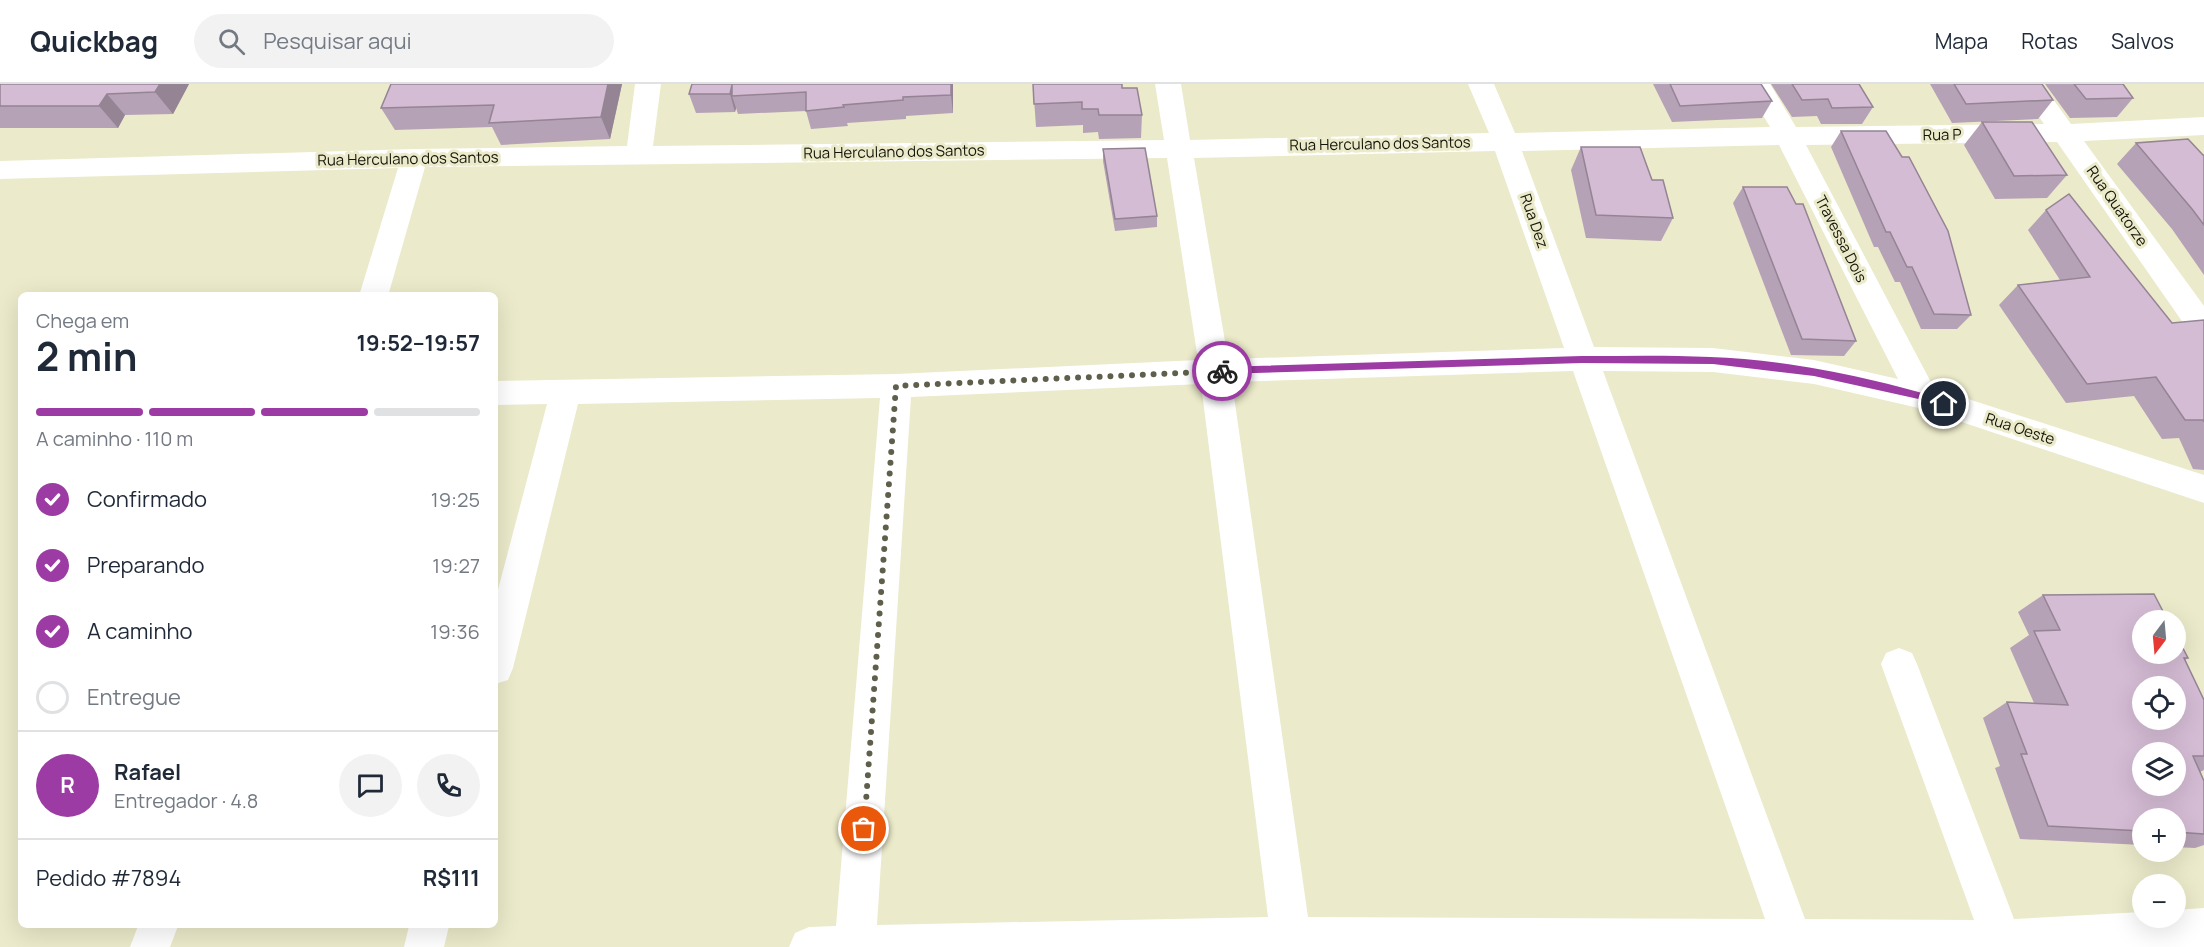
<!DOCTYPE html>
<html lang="pt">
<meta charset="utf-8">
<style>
body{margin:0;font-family:Manrope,sans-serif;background:#f2f2f3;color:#1f2937;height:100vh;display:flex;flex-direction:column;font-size:22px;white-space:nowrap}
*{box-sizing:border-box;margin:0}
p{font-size:20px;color:#747a83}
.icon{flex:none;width:33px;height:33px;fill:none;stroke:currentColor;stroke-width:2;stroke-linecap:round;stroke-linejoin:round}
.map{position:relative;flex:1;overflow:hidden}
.drawer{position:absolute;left:18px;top:208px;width:480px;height:636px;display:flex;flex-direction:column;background:#fff;border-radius:9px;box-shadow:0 6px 24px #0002}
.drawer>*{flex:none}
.needle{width:39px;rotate:196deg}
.fabs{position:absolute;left:2132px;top:526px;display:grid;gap:12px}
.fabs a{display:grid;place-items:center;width:54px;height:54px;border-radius:50%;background:#fff;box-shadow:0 6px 24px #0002;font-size:30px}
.pin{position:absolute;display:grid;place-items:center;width:51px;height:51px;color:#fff;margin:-26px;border:3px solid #fff;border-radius:50%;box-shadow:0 2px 6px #0007}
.courier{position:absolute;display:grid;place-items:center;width:60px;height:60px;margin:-30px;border:4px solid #9c3ba3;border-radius:50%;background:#fff;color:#222;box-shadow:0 2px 8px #0007}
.head em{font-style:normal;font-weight:700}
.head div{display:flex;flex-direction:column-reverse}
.head{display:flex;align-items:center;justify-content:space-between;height:102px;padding:0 18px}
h1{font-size:39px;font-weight:700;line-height:45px}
.bar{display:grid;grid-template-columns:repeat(4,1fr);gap:9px 6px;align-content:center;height:72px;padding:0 18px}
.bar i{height:8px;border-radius:4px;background:#e0e1e3}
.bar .current{background:#9c3ba3}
.bar p{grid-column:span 4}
.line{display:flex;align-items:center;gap:15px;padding:0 18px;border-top:2px solid #e0e1e3}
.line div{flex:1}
.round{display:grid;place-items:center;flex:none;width:63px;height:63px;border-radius:32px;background:#f2f2f3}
ol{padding:0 18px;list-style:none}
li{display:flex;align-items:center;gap:18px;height:66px}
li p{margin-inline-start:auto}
li .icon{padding:6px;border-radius:50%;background:#9c3ba3;color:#fff;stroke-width:4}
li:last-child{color:#747a83}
li i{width:33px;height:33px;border:3px solid #e0e1e3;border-radius:50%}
header{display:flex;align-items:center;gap:36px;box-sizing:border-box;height:84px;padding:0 30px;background:#fff;border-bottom:2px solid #e0e1e3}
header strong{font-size:28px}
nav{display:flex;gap:33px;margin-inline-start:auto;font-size:21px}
.search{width:420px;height:54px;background:#f2f2f3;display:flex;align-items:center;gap:15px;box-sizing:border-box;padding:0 21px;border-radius:33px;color:#747a83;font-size:22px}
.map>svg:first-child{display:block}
</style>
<header>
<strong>Quickbag</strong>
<div class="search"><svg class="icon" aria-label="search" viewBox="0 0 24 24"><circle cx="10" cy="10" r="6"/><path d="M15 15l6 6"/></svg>Pesquisar aqui</div>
<nav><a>Mapa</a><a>Rotas</a><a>Salvos</a></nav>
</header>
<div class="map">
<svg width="2204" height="863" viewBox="0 0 2204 863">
<rect width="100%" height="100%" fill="#ebeaca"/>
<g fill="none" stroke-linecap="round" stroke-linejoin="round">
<g fill="#fff" fill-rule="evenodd">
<path d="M 635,0 L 661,0 L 653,62 L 1164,56 L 1155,0 L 1181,0 L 1190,56 L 1489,49 L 1468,0 L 1494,0 L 1515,49 L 1770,43 L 1744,0 L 1770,0 L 1796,43 L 2044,40 L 2016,0 L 2042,0 L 2071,40 L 2204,33 L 2204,51 L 2084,57 L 2204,222 L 2204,256 L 2193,253 L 2057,58 L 1806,61 L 1934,304 L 2204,391 L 2204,419 L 1923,325 L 1814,300 L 1713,288 L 1603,287 L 1805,835 L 1974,836 L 1881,580 L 1886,569 L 1899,564 L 1912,569 L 1917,580 L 2014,835 L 2142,828 L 2142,834 L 2175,834 L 2175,826 L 2204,824 L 2204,863 L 789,863 L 795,849 L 809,843 L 836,842 L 880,314 L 578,320 L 513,584 L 508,596 L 495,600 L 495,517 L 547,320 L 495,321 L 495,297 L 896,290 L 1198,276 L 1167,74 L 425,83 L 388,212 L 359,212 L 398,84 L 0,95 L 0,77 L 414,65 L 627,62 ZM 1779,61 L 1898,295 L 1814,276 L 1713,264 L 1594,263 L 1522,67 ZM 1495,67 L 1564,264 L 1228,275 L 1194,74 ZM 1573,287 L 1765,835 L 1308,833 L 1232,298 ZM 1201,300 L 1268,833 L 877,841 L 911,313 Z"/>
<path d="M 138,842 L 178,842 L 170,863 L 130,863 Z"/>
<path d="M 409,842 L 449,842 L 444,863 L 404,863 Z"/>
</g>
</g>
<g fill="#b6a2b6">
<path d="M 0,0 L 189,0 L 173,30 L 125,31 L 118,44 L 0,44 Z"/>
<path d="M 622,0 L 610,55 L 501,61 L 492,43 L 395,46 L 381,24 Z"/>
<path d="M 953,0 L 953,29 L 906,32 L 906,35 L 847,39 L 848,42 L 811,45 L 806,27 L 738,30 L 736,24 L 735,28 L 696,29 L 689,10 Z"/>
<path d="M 1033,0 L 1122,4 L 1142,31 L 1141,54 L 1099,55 L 1098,48 L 1083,49 L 1083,41 L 1036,43 Z"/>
<path d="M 1653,0 L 1761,0 L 1772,17 L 1762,34 L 1672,38 Z"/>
<path d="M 1771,0 L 1859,0 L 1873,23 L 1862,40 L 1821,40 L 1817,32 L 1792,33 Z"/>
<path d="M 1930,0 L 2042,0 L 2053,16 L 2038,35 L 1952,39 Z"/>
<path d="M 2045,0 L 2123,0 L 2133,14 L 2117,33 L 2070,34 Z"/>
<path d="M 1982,38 L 2067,91 L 2047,114 L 1995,115 L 1964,61 Z"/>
<path d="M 1841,47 L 1971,231 L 1957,245 L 1921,245 L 1900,198 L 1895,198 L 1878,163 L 1874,163 L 1831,63 Z"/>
<path d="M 2136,59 L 2204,71 L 2204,191 L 2172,145 L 2117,80 Z"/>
<path d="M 1581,63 L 1652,96 L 1673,134 L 1661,157 L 1586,154 L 1571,86 Z"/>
<path d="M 1103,65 L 1157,132 L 1157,143 L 1115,147 L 1103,77 Z"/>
<path d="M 1743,103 L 1856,257 L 1844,272 L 1791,271 L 1733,119 Z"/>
<path d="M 2046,126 L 2172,239 L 2204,236 L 2204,386 L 2193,385 L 2179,354 L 2162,355 L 2134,312 L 2066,319 L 1999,221 L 2018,201 L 2060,196 L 2028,146 Z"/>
<path d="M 2043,511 L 2188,574 L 2185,576 L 2204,616 L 2204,686 L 2200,688 L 2204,697 L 2204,761 L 2195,764 L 2175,763 L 2175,735 L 2142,735 L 2142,761 L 2020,755 L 1995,684 L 2000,682 L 1983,634 L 2007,618 L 2034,619 L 2010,564 L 2029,551 L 2018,528 Z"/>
</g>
<g fill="#948494">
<path d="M 160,0 L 189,0 L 173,30 L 155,8 Z"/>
<path d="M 608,0 L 622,0 L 610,55 L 601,33 Z"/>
<path d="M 951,0 L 953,0 L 953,29 L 951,11 Z"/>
<path d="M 732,1 L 732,12 L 736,24 L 735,28 L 730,10 Z"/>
<path d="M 107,10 L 125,31 L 118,44 L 99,22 Z"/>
</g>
<g fill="#d4bcd4" stroke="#948494" stroke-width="1.5" fill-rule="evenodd">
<path d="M 0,0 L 160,0 L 155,8 L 107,10 L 99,22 L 0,22 Z"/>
<path d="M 391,0 L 608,0 L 601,33 L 489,39 L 494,21 L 381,24 Z"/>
<path d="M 692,0 L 951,0 L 951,11 L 903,13 L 903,16 L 843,21 L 844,23 L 806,27 L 806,8 L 732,12 L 732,1 L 730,10 L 689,10 Z"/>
<path d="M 1033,0 L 1122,0 L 1122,4 L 1137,4 L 1142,31 L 1099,31 L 1098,25 L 1082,25 L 1082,18 L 1034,20 Z"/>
<path d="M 1670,0 L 1761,0 L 1772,17 L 1680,22 Z"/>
<path d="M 1792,0 L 1859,0 L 1873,23 L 1832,24 L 1828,15 L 1802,16 Z"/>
<path d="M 1954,0 L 2042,0 L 2053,16 L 1966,20 Z"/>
<path d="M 2074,0 L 2123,0 L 2133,14 L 2086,15 Z"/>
<path d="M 1982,38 L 2032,38 L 2067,91 L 2014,92 Z"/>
<path d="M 1841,47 L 1886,47 L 1902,73 L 1909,73 L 1948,147 L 1971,231 L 1934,230 L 1912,183 L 1907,183 L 1890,148 L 1886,148 Z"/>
<path d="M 2188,55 L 2203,71 L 2204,71 L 2204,141 L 2192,125 L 2136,59 Z"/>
<path d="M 1581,63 L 1640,63 L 1652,96 L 1663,96 L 1673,134 L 1596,131 Z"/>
<path d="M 1145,64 L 1157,132 L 1115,135 L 1103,65 Z"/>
<path d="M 1743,103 L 1787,103 L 1796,120 L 1803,120 L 1856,257 L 1802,255 Z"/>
<path d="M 2069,110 L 2172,239 L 2204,236 L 2204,338 L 2203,336 L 2185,336 L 2156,293 L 2087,300 L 2018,201 L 2090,193 L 2046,126 Z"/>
<path d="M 2154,510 L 2168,537 L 2142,537 L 2142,570 L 2175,570 L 2175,549 L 2188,574 L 2184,574 L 2204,616 L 2204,672 L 2193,672 L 2204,697 L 2204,750 L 2175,748 L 2175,735 L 2142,735 L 2142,747 L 2048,742 L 2021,670 L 2027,670 L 2007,618 L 2068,621 L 2034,547 L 2060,546 L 2043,511 ZM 2142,603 L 2175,603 L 2175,636 L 2142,636 ZM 2142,669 L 2175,669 L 2175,702 L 2142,702 Z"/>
</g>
<path fill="#9c3ba3" d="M 1582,272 C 1625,272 1668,271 1710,273 C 1784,275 1877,294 1948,317 L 1949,320 L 1944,323 L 1923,316 L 1814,292 L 1713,280 L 1582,279 L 1222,290 L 1218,287 L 1222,283 Z"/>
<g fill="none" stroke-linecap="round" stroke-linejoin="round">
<path stroke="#5f5f4c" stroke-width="6" stroke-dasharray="0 10.8" d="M 864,745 L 896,302 L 1222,287"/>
</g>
<g text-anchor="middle" stroke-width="6" stroke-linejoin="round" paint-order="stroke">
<g font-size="15" fill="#141408" stroke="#ebeaca">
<text transform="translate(1942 51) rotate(-1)" y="5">Rua P</text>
<text transform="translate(1380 60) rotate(-1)" y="5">Rua Herculano dos Santos</text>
<text transform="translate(894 68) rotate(-1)" y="5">Rua Herculano dos Santos</text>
<text transform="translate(408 75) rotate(-1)" y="5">Rua Herculano dos Santos</text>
<text transform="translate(2117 122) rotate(55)" y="5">Rua Quatorze</text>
<text transform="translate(1534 137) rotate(71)" y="5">Rua Dez</text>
<text transform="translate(1841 155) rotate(63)" y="5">Travessa Dois</text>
<text transform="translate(2020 345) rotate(18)" y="5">Rua Oeste</text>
</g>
</g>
</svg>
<div class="fabs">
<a><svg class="needle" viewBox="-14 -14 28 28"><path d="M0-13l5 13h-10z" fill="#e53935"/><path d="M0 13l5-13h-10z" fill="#747a83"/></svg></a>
<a><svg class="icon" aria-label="locate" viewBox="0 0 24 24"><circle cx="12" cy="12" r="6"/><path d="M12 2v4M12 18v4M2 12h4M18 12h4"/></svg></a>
<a><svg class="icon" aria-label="layers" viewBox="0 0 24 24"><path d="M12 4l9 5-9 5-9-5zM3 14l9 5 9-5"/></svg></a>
<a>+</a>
<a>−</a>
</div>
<div class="pin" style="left:864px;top:745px;background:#ea580c"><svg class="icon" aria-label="bag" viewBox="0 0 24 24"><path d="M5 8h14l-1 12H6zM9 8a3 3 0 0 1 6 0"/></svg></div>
<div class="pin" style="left:1944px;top:320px;background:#1f2937"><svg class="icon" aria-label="home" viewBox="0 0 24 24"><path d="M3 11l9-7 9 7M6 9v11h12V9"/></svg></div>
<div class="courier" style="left:1222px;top:287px"><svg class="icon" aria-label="bike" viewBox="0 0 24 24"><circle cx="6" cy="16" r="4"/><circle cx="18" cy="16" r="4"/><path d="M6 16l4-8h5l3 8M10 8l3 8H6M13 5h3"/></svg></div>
<section class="drawer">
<div class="head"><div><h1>2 min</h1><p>Chega em</p></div><em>19:52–19:57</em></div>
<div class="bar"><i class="current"></i><i class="current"></i><i class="current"></i><i></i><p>A caminho · 110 m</p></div>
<ol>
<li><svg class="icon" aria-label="check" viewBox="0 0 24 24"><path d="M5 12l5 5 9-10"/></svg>Confirmado<p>19:25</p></li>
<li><svg class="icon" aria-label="check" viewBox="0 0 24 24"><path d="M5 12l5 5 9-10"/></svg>Preparando<p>19:27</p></li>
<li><svg class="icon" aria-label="check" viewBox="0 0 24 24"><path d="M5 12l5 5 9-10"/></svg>A caminho<p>19:36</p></li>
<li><i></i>Entregue</li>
</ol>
<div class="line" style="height:108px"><b class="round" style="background:#9c3ba3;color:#fff">R</b><div><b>Rafael</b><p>Entregador · 4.8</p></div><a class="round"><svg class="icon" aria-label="chat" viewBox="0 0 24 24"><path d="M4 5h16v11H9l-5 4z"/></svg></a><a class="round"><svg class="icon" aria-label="phone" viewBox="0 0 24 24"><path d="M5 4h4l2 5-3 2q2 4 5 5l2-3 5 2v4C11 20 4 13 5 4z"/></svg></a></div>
<div class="line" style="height:78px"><div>Pedido #7894</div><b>R$111</b></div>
</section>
</div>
